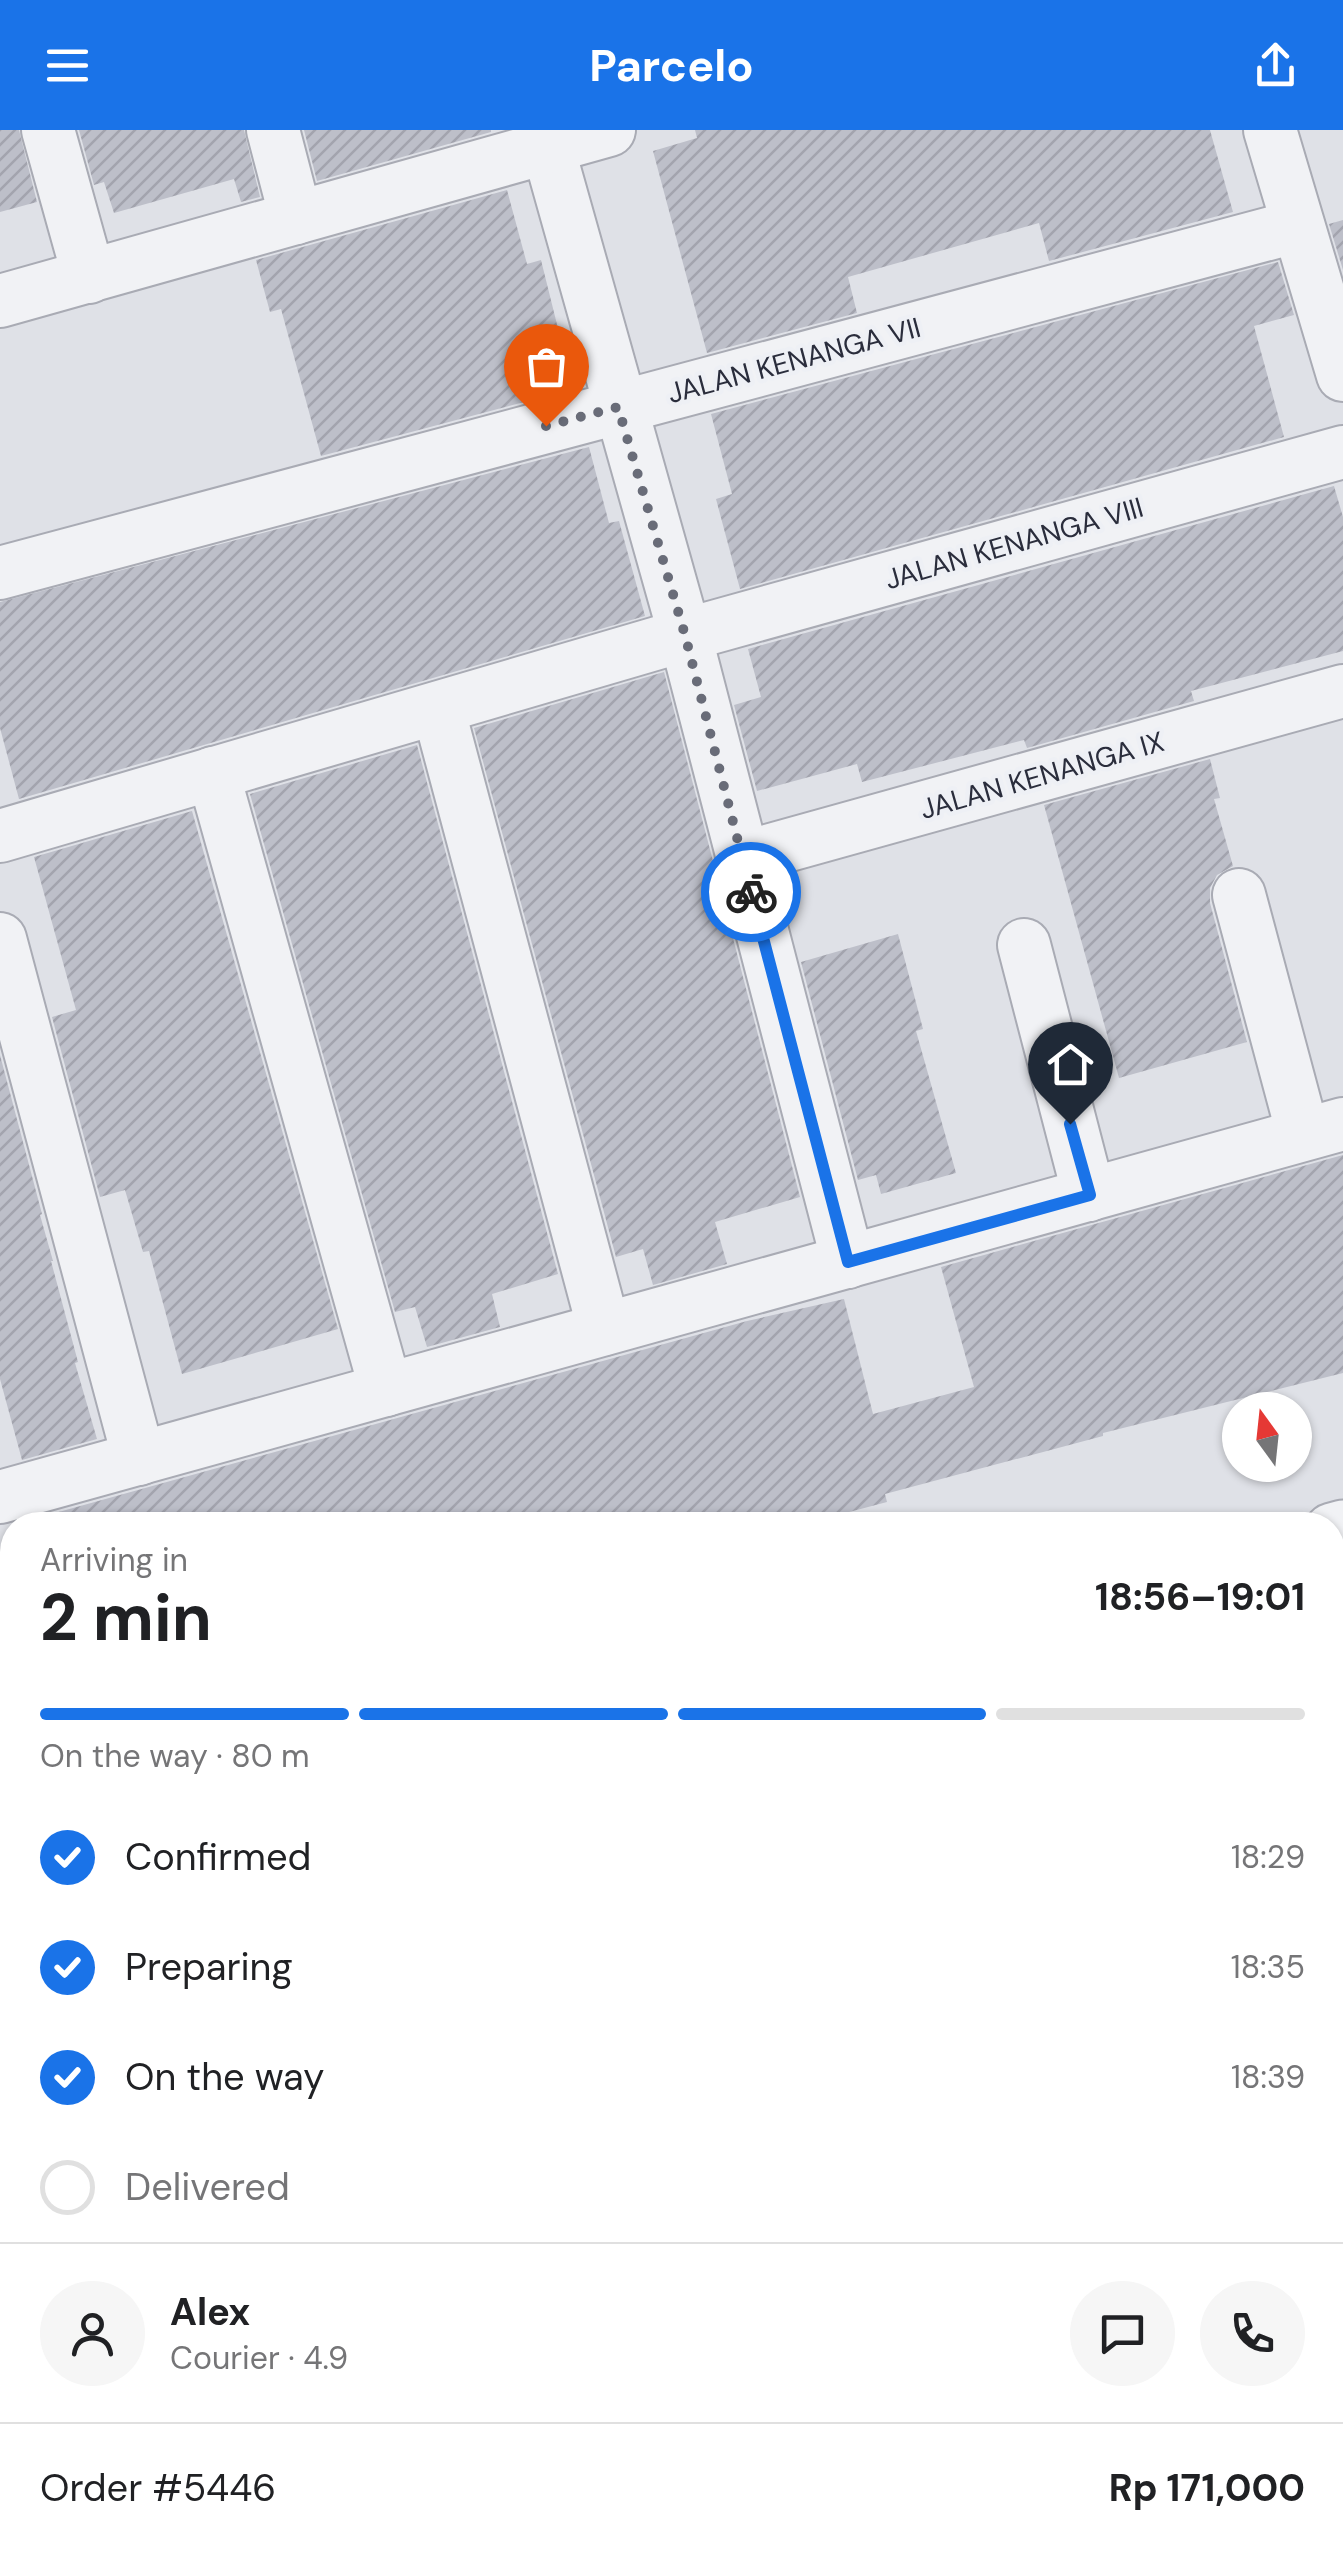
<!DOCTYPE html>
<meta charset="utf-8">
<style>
body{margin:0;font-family:"DM Sans",sans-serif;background:#f6f6f6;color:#202124;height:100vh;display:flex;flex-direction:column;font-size:38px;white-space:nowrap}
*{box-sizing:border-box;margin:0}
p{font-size:32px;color:#757577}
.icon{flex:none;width:55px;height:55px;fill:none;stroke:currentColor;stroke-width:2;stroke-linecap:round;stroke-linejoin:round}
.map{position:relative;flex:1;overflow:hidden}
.panel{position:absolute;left:0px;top:1382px;width:1345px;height:1062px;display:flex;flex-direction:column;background:#fff;border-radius:40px 40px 0 0;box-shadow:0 2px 8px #0004}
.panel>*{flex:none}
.needle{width:65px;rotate:345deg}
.fabs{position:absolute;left:1222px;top:1262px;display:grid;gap:20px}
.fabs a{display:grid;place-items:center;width:90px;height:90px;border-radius:50%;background:#fff;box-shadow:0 2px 8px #0004;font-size:50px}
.pin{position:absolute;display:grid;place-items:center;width:85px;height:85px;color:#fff;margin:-102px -42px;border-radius:50% 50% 50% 0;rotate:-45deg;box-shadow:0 0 10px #0007}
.pin .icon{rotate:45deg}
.courier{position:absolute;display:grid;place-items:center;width:100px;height:100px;margin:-50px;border:8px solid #1a73e8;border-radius:50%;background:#fff;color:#222;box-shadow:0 2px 12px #0007}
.summary em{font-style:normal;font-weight:700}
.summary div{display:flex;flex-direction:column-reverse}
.summary{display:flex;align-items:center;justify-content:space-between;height:170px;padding:0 40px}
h1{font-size:65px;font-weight:700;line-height:75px}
.bar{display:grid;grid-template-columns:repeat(4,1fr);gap:15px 10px;align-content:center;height:120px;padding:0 40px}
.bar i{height:12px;border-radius:8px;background:#e0e0e0}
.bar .active{background:#1a73e8}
.bar p{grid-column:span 4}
.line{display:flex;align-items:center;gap:25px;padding:0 40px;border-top:2px solid #e0e0e0}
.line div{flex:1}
.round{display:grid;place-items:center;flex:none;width:105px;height:105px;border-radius:52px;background:#f6f6f6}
ol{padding:0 40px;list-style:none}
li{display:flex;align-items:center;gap:30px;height:110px}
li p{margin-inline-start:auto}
li .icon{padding:10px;border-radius:50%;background:#1a73e8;color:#fff;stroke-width:4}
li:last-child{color:#757577}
li i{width:55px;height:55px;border:5px solid #e0e0e0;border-radius:50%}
header{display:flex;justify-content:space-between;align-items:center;height:130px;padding:0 40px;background:#1a73e8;color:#fff;font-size:45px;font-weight:700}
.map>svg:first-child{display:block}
</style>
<header><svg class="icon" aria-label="menu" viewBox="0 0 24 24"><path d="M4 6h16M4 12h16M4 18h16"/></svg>Parcelo<svg class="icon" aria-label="share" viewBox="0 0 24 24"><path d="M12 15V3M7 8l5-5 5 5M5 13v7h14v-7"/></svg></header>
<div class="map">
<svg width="1343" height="2443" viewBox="0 0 1343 2443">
<defs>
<pattern id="building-hatch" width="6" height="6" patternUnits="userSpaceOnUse" patternTransform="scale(2.5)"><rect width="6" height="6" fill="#bdbfc9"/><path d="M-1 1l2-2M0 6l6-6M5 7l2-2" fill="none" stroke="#a3a4ae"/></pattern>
</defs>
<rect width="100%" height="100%" fill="#dfe1e7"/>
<g fill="url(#building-hatch)">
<path d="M 0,0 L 19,0 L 37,72 L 0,82 Z"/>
<path d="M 79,0 L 244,0 L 260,67 L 241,72 L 234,49 L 114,83 L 104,52 L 94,55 Z"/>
<path d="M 304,0 L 491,0 L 491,2 L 317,51 Z"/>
<path d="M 695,0 L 1210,0 L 1233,82 L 1049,131 L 1039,93 L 848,147 L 857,183 L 707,223 L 653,21 L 697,8 Z"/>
<path d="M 507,60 L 527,134 L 541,130 L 573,259 L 321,326 L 281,179 L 270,182 L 256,130 Z"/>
<path d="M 1343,90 L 1343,140 L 1329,94 Z"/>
<path d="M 1278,132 L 1294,185 L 1254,196 L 1284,307 L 740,459 L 716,369 L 732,364 L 711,284 Z"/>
<path d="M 589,317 L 609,393 L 619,391 L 645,486 L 19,669 L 0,598 L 0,472 Z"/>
<path d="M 1334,356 L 1343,387 L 1343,521 L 1191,561 L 1194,571 L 1027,618 L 1024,610 L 862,652 L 857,634 L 757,661 L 734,575 L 761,567 L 748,519 Z"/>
<path d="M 664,542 L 800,1067 L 715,1092 L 727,1134 L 653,1155 L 643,1119 L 616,1127 L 474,598 Z"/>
<path d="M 417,615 L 558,1144 L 492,1164 L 500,1197 L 427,1217 L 415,1177 L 395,1182 L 250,664 Z"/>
<path d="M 1210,629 L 1220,668 L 1214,669 L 1233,736 L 1217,745 L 1210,758 L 1210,773 L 1247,912 L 1119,948 L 1044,675 Z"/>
<path d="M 192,681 L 338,1199 L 182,1244 L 149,1121 L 143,1122 L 125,1060 L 100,1067 L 52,887 L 76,880 L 34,727 Z"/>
<path d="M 898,804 L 923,899 L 916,901 L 956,1043 L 881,1064 L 876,1045 L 858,1050 L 801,832 Z"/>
<path d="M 0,925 L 42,1084 L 40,1085 L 53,1131 L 51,1131 L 78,1232 L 75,1233 L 97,1309 L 22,1330 L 0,1249 Z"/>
<path d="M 1343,1025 L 1343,1243 L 1103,1303 L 1103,1306 L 885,1364 L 887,1372 L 800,1395 L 39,1395 L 37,1388 L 747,1191 L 844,1169 L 873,1284 L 974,1257 L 941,1137 Z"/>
</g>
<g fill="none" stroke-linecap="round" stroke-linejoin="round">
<defs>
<g id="minor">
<path d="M 48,0 L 89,147"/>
<path d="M 273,0 L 296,88"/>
<path d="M 543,0 L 685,505 L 848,1132"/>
<path d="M 1270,0 L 1343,245"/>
<path d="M 0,171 L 609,0"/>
<path d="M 0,443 L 1298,96"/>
<path d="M 438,578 L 604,1199"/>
<path d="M 213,643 L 386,1260"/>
<path d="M 0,706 L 685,505 L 1343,322"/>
<path d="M 742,728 L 1343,561"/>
<path d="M 1239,765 L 1303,1004"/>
<path d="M 0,809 L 139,1329"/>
<path d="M 1024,815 L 1089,1065"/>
<path d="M 0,1367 L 1343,994"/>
<path d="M 1332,1821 L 1343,1818"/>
<path d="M 1332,2129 L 1343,2126"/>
<path d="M 0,2193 L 12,2190"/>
<path d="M 1332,2421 L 1343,2418"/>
<path d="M 441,2432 L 444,2443"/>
<path d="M 187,2443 L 228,2432"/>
<path d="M 1251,2443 L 1290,2432"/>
</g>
<g id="tertiary">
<path d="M 1332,1401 L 1343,1398"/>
<path d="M 0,1761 L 12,1757"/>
</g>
</defs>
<use href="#minor" stroke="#a9abb4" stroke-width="56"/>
<use href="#tertiary" stroke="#a9abb4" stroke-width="59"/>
<use href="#minor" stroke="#f1f2f5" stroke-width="52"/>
<use href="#tertiary" stroke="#f1f2f5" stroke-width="55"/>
</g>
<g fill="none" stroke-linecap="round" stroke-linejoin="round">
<path stroke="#696c78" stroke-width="10" stroke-dasharray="0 18" d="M 546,296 L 618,277 L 685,505 L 751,762"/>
<path stroke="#1a73e8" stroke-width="12" d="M 751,762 L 848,1132 L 1090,1065 L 1070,994"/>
</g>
<g text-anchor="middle" stroke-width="9" stroke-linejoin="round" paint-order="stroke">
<g font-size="28" fill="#2a2d3c" stroke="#eef0f5">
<text transform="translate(794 230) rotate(-15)" y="10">JALAN KENANGA VII</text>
<text transform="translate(1014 413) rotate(-16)" y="10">JALAN KENANGA VIII</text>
<text transform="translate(1042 645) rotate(-16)" y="10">JALAN KENANGA IX</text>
</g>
</g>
</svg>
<div class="fabs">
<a><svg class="needle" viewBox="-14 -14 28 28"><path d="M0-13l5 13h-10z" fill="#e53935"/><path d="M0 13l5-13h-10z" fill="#757577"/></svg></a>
</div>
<div class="pin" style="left:546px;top:296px;background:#ea580c"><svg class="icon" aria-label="bag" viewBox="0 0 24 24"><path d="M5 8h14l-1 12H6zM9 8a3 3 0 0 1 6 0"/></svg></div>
<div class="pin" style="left:1070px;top:994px;background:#1f2937"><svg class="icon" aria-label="home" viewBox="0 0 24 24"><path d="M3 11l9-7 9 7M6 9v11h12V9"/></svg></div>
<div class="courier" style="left:751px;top:762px"><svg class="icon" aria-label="bike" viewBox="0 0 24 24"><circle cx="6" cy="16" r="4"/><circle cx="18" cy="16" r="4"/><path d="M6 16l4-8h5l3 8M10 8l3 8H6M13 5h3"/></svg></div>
<section class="panel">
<div class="summary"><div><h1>2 min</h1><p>Arriving in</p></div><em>18:56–19:01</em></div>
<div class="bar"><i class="active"></i><i class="active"></i><i class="active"></i><i></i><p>On the way · 80 m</p></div>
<ol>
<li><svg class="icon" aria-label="check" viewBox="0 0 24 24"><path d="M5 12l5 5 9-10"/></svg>Confirmed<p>18:29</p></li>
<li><svg class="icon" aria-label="check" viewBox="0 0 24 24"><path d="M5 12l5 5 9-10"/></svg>Preparing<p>18:35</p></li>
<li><svg class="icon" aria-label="check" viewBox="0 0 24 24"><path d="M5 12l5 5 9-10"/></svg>On the way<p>18:39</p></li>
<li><i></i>Delivered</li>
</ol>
<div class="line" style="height:180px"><a class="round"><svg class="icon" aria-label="person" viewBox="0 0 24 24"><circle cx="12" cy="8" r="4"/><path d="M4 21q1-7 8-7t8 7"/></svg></a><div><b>Alex</b><p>Courier · 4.9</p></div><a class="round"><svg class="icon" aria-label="chat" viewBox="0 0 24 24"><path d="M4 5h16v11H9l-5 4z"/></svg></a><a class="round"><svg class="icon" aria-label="phone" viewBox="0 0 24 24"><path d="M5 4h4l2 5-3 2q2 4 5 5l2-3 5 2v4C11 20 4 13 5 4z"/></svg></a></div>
<div class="line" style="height:130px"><div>Order #5446</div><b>Rp 171,000</b></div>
</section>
</div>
